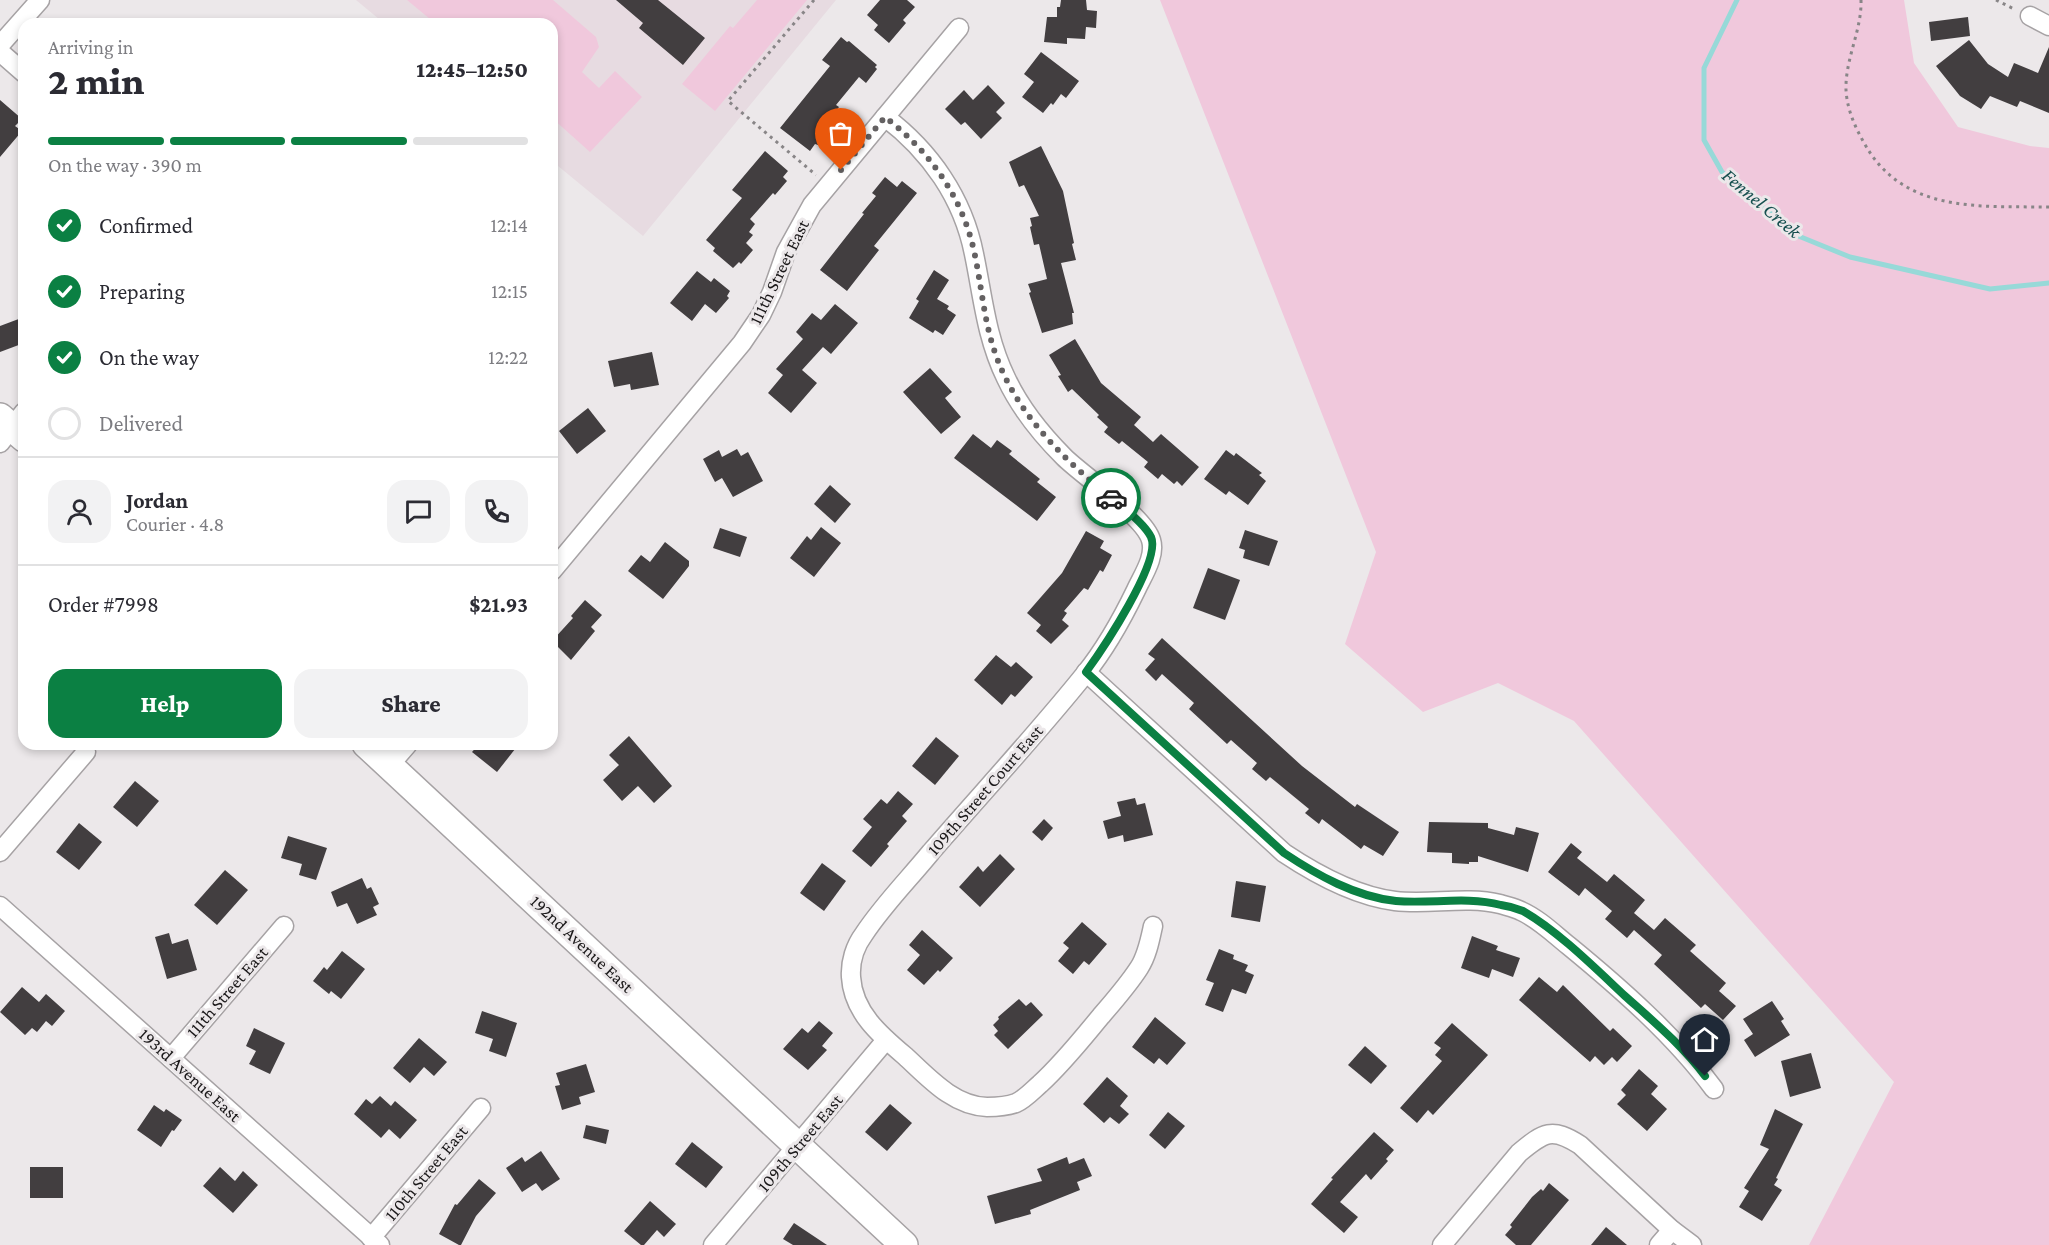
<!DOCTYPE html>
<meta charset="utf-8">
<style>
body{margin:0;font-family:"Crimson Pro",serif;background:#f2f2f3;color:#2b2b33;height:100vh;display:flex;flex-direction:column;font-size:22px;white-space:nowrap}
*{box-sizing:border-box;margin:0}
p{font-size:20px;color:#7c7c81}
.icon{flex:none;width:33px;height:33px;fill:none;stroke:currentColor;stroke-width:2;stroke-linecap:round;stroke-linejoin:round}
.map{position:relative;flex:1;overflow:hidden}
.sheet{position:absolute;left:18px;top:18px;width:540px;height:732px;display:flex;flex-direction:column;background:#fff;border-radius:18px;box-shadow:0 3px 9px #0003}
.sheet>*{flex:none}
.pin{position:absolute;display:grid;place-items:center;width:51px;height:51px;color:#fff;margin:-62px -26px;border-radius:50% 50% 50% 0;rotate:-45deg;box-shadow:0 0 6px #0007}
.pin .icon{rotate:45deg}
.courier{position:absolute;display:grid;place-items:center;width:60px;height:60px;margin:-30px;border:4px solid #0b8043;border-radius:50%;background:#fff;color:#222;box-shadow:0 2px 8px #0007}
.summary em{font-style:normal;font-weight:800}
.summary div{display:flex;flex-direction:column-reverse}
.summary{display:flex;align-items:center;justify-content:space-between;height:102px;padding:0 30px}
h1{font-size:39px;font-weight:800;line-height:45px}
.bar{display:grid;grid-template-columns:repeat(4,1fr);gap:9px 6px;align-content:center;height:72px;padding:0 30px}
.bar i{height:8px;border-radius:4px;background:#e1e1e2}
.bar .on{background:#0b8043}
.bar p{grid-column:span 4}
.line{display:flex;align-items:center;gap:15px;padding:0 30px;border-top:2px solid #e1e1e2}
.line div{flex:1}
.round{display:grid;place-items:center;flex:none;width:63px;height:63px;border-radius:18px;background:#f2f2f3}
ol{padding:0 30px;list-style:none}
li{display:flex;align-items:center;gap:18px;height:66px}
li p{margin-inline-start:auto}
li .icon{padding:6px;border-radius:50%;background:#0b8043;color:#fff;stroke-width:4}
li:last-child{color:#7c7c81}
li i{width:33px;height:33px;border:3px solid #e1e1e2;border-radius:50%}
.action{display:flex;gap:12px;margin-top:auto;padding:12px 30px}
.action a{flex:1;height:69px;border-radius:18px;background:#0b8043;color:#fff;font-size:24px;font-weight:800;line-height:69px;text-align:center}
.action a+a{background:#f2f2f3;color:#2b2b33}
.map>svg:first-child{display:block}
</style>
<div class="map">
<svg width="2049" height="1245" viewBox="0 0 2049 1245">
<rect width="100%" height="100%" fill="#ece8ea"/>
<path fill="#e7dbe1" d="M 356,0 L 836,0 L 643,236 L 552,161 L 552,24 L 385,24 Z"/>
<g fill="#f0c8dc">
<path d="M 407,0 L 553,0 L 596,37 L 599,47 L 582,72 L 599,88 L 615,71 L 642,97 L 590,152 L 552,118 L 552,24 L 436,24 Z"/>
<path d="M 757,0 L 807,0 L 715,111 L 682,84 L 730,26 L 733,28 Z"/>
<path d="M 1160,0 L 1904,0 L 1914,63 L 1958,127 L 2030,146 L 2049,148 L 2049,1245 L 1809,1245 L 1894,1082 L 1574,721 L 1498,683 L 1423,712 L 1345,644 L 1376,552 Z"/>
</g>
<g fill="none" stroke-linecap="round" stroke-linejoin="round">
<path stroke="#97d9d8" stroke-width="5" d="M 1737,0 L 1704,68 L 1704,140 L 1722,172 L 1796,235 L 1850,257 L 1990,289 L 2049,283"/>
</g>
<g fill="#423e40">
<path d="M 616,0 L 658,0 L 705,38 L 683,65 L 639,28 L 643,23 Z"/>
<path d="M 880,0 L 907,0 L 915,7 L 903,20 L 906,23 L 889,43 L 874,30 L 878,25 L 867,15 Z"/>
<path d="M 1061,0 L 1086,0 L 1087,10 L 1097,11 L 1096,28 L 1086,27 L 1085,39 L 1067,38 L 1067,44 L 1044,42 L 1047,17 L 1057,17 L 1057,7 L 1060,7 Z"/>
<path d="M 1968,17 L 1970,36 L 1931,41 L 1929,22 Z"/>
<path d="M 841,37 L 847,42 L 849,41 L 877,65 L 875,67 L 877,69 L 866,83 L 859,77 L 836,105 L 839,107 L 826,124 L 831,128 L 818,145 L 815,144 L 810,151 L 780,128 L 830,66 L 822,60 Z"/>
<path d="M 1969,40 L 1988,64 L 2008,77 L 2014,63 L 2038,73 L 2049,47 L 2049,113 L 2020,101 L 2017,107 L 1990,96 L 1981,109 L 1960,96 L 1936,66 Z"/>
<path d="M 1041,52 L 1079,81 L 1066,98 L 1061,94 L 1053,105 L 1051,103 L 1043,113 L 1022,97 L 1034,82 L 1024,74 Z"/>
<path d="M 988,85 L 1005,103 L 996,112 L 1002,118 L 981,139 L 965,122 L 961,125 L 945,109 L 964,90 L 973,100 Z"/>
<path d="M 0,100 L 22,119 L 15,126 L 22,131 L 0,157 Z"/>
<path d="M 1041,146 L 1063,191 L 1074,243 L 1072,244 L 1076,260 L 1061,263 L 1074,313 L 1072,313 L 1073,324 L 1042,333 L 1029,293 L 1031,292 L 1028,284 L 1047,279 L 1039,244 L 1034,245 L 1030,227 L 1032,226 L 1030,218 L 1039,216 L 1024,185 L 1019,187 L 1009,162 Z"/>
<path d="M 765,151 L 788,171 L 783,177 L 787,181 L 775,195 L 773,193 L 750,219 L 755,224 L 749,232 L 753,235 L 746,243 L 753,250 L 741,264 L 739,262 L 733,268 L 713,251 L 715,248 L 706,240 L 742,198 L 732,190 Z"/>
<path d="M 885,177 L 897,187 L 902,181 L 917,193 L 874,246 L 879,250 L 847,291 L 820,270 L 864,214 L 862,213 L 876,196 L 872,193 Z"/>
<path d="M 934,270 L 949,280 L 937,299 L 949,306 L 947,309 L 956,315 L 943,335 L 935,330 L 933,333 L 909,318 L 919,301 L 916,299 Z"/>
<path d="M 697,271 L 711,282 L 714,278 L 730,291 L 727,296 L 729,298 L 716,313 L 705,304 L 692,321 L 670,303 Z"/>
<path d="M 835,304 L 858,323 L 831,354 L 823,347 L 802,370 L 817,383 L 791,413 L 768,393 L 783,375 L 776,369 L 803,339 L 796,332 L 812,313 L 821,320 Z"/>
<path d="M 24,317 L 24,343 L 0,352 L 0,326 Z"/>
<path d="M 1075,339 L 1101,383 L 1141,417 L 1134,425 L 1153,442 L 1161,434 L 1199,467 L 1182,486 L 1177,481 L 1174,484 L 1162,474 L 1158,479 L 1144,467 L 1148,462 L 1122,441 L 1119,444 L 1104,432 L 1108,427 L 1097,417 L 1099,415 L 1072,389 L 1068,392 L 1058,376 L 1061,375 L 1049,355 Z"/>
<path d="M 652,352 L 659,385 L 631,390 L 630,384 L 614,387 L 608,361 Z"/>
<path d="M 930,368 L 952,392 L 945,398 L 961,417 L 941,434 L 903,392 Z"/>
<path d="M 588,408 L 606,431 L 577,454 L 559,431 Z"/>
<path d="M 973,434 L 991,448 L 997,440 L 1012,451 L 1009,454 L 1040,479 L 1037,482 L 1056,497 L 1037,521 L 954,458 Z"/>
<path d="M 737,449 L 741,456 L 748,452 L 763,481 L 733,497 L 722,478 L 715,482 L 703,459 L 719,450 L 722,457 Z"/>
<path d="M 1226,450 L 1234,456 L 1236,453 L 1262,473 L 1259,475 L 1266,481 L 1248,505 L 1229,491 L 1226,495 L 1204,479 Z"/>
<path d="M 830,485 L 851,504 L 835,523 L 814,504 Z"/>
<path d="M 821,527 L 841,543 L 814,577 L 790,558 L 807,536 L 811,540 Z"/>
<path d="M 720,528 L 747,537 L 740,557 L 713,548 Z"/>
<path d="M 1245,530 L 1278,541 L 1269,566 L 1243,558 L 1245,550 L 1239,548 Z"/>
<path d="M 1086,531 L 1104,541 L 1100,548 L 1112,555 L 1103,572 L 1100,570 L 1088,590 L 1084,588 L 1064,611 L 1067,613 L 1062,620 L 1069,626 L 1051,644 L 1036,631 L 1041,625 L 1027,613 L 1062,573 Z"/>
<path d="M 665,542 L 689,561 L 689,566 L 663,599 L 628,571 L 641,555 L 650,562 Z"/>
<path d="M 1208,568 L 1240,580 L 1225,620 L 1193,608 Z"/>
<path d="M 585,600 L 602,615 L 591,627 L 595,631 L 571,660 L 552,641 L 573,618 L 571,616 Z"/>
<path d="M 1162,638 L 1302,766 L 1355,807 L 1357,804 L 1399,832 L 1383,856 L 1364,845 L 1361,849 L 1322,819 L 1319,824 L 1305,813 L 1309,809 L 1270,777 L 1266,781 L 1252,769 L 1257,763 L 1231,740 L 1227,744 L 1189,709 L 1194,703 L 1162,674 L 1156,681 L 1145,670 L 1155,659 L 1148,654 Z"/>
<path d="M 996,655 L 1011,667 L 1016,662 L 1033,677 L 1015,697 L 1011,694 L 1002,705 L 974,680 Z"/>
<path d="M 629,736 L 672,786 L 654,803 L 638,786 L 622,801 L 603,780 L 619,765 L 609,755 Z"/>
<path d="M 936,737 L 959,756 L 935,785 L 912,766 Z"/>
<path d="M 479,744 L 519,744 L 497,772 L 472,752 Z"/>
<path d="M 135,781 L 159,801 L 137,827 L 113,807 Z"/>
<path d="M 898,791 L 913,804 L 902,816 L 907,821 L 887,844 L 889,846 L 871,867 L 852,851 L 872,827 L 863,819 L 881,799 L 887,804 Z"/>
<path d="M 1135,798 L 1137,805 L 1145,803 L 1153,835 L 1124,842 L 1123,835 L 1108,839 L 1103,821 L 1121,816 L 1117,802 Z"/>
<path d="M 1044,819 L 1053,828 L 1042,841 L 1032,832 Z"/>
<path d="M 1429,822 L 1488,823 L 1488,828 L 1514,835 L 1516,827 L 1539,833 L 1528,872 L 1478,856 L 1478,862 L 1469,862 L 1469,864 L 1452,863 L 1452,853 L 1427,852 Z"/>
<path d="M 79,823 L 102,842 L 79,870 L 56,852 Z"/>
<path d="M 288,836 L 327,848 L 316,880 L 299,875 L 302,864 L 281,858 Z"/>
<path d="M 1571,843 L 1582,852 L 1577,858 L 1607,882 L 1614,874 L 1645,900 L 1634,913 L 1654,930 L 1665,918 L 1696,945 L 1690,951 L 1726,983 L 1719,991 L 1736,1006 L 1723,1020 L 1705,1004 L 1701,1008 L 1654,964 L 1662,955 L 1634,930 L 1627,938 L 1605,919 L 1612,911 L 1585,888 L 1579,896 L 1548,872 Z"/>
<path d="M 1000,854 L 1015,869 L 980,907 L 959,887 L 978,866 L 983,872 Z"/>
<path d="M 822,863 L 846,881 L 824,911 L 800,893 Z"/>
<path d="M 225,870 L 248,890 L 217,925 L 194,905 Z"/>
<path d="M 362,878 L 367,889 L 371,887 L 379,904 L 373,907 L 377,915 L 357,924 L 347,903 L 337,907 L 331,892 Z"/>
<path d="M 1236,881 L 1266,886 L 1260,922 L 1231,917 Z"/>
<path d="M 1082,922 L 1107,944 L 1089,965 L 1084,961 L 1073,974 L 1058,961 L 1069,948 L 1063,943 Z"/>
<path d="M 922,930 L 953,958 L 940,972 L 938,970 L 924,985 L 907,970 L 920,955 L 909,945 Z"/>
<path d="M 169,933 L 172,944 L 188,939 L 197,970 L 167,979 L 155,937 Z"/>
<path d="M 1472,936 L 1498,946 L 1496,950 L 1520,958 L 1513,977 L 1492,969 L 1489,978 L 1461,968 Z"/>
<path d="M 1219,949 L 1234,955 L 1233,959 L 1248,965 L 1245,971 L 1254,975 L 1246,994 L 1232,989 L 1223,1012 L 1205,1005 L 1214,983 L 1206,980 Z"/>
<path d="M 342,951 L 365,969 L 341,999 L 331,991 L 329,994 L 313,981 L 324,967 L 327,970 Z"/>
<path d="M 1539,977 L 1557,992 L 1563,985 L 1610,1031 L 1613,1028 L 1632,1046 L 1617,1062 L 1612,1057 L 1604,1065 L 1595,1056 L 1590,1062 L 1519,1000 Z"/>
<path d="M 22,987 L 39,1002 L 46,994 L 65,1011 L 52,1026 L 46,1021 L 37,1032 L 32,1028 L 25,1035 L 0,1012 Z"/>
<path d="M 1019,999 L 1026,1006 L 1031,1002 L 1043,1015 L 1008,1049 L 994,1035 L 998,1031 L 993,1025 L 999,1019 L 998,1017 Z"/>
<path d="M 1772,1001 L 1784,1019 L 1781,1021 L 1790,1035 L 1755,1057 L 1744,1040 L 1753,1034 L 1743,1019 Z"/>
<path d="M 482,1011 L 517,1023 L 506,1057 L 489,1051 L 493,1039 L 475,1033 Z"/>
<path d="M 1155,1017 L 1186,1043 L 1167,1065 L 1159,1058 L 1154,1064 L 1132,1047 Z"/>
<path d="M 819,1021 L 833,1033 L 822,1046 L 827,1050 L 808,1070 L 783,1049 L 802,1028 L 808,1033 Z"/>
<path d="M 1452,1023 L 1488,1055 L 1433,1115 L 1428,1110 L 1417,1123 L 1400,1108 L 1442,1061 L 1435,1055 L 1441,1048 L 1434,1043 Z"/>
<path d="M 254,1028 L 285,1043 L 270,1074 L 249,1064 L 256,1051 L 246,1046 Z"/>
<path d="M 419,1038 L 447,1062 L 434,1076 L 424,1067 L 410,1083 L 393,1068 Z"/>
<path d="M 1365,1046 L 1387,1066 L 1371,1084 L 1348,1065 Z"/>
<path d="M 1811,1053 L 1821,1088 L 1790,1097 L 1781,1061 Z"/>
<path d="M 586,1064 L 595,1092 L 579,1097 L 581,1104 L 562,1110 L 555,1086 L 560,1085 L 556,1073 Z"/>
<path d="M 1639,1069 L 1658,1086 L 1651,1094 L 1667,1109 L 1647,1131 L 1617,1104 L 1626,1095 L 1621,1090 Z"/>
<path d="M 1107,1077 L 1128,1096 L 1120,1106 L 1129,1114 L 1119,1124 L 1110,1117 L 1104,1123 L 1083,1104 Z"/>
<path d="M 380,1096 L 391,1106 L 395,1101 L 417,1120 L 400,1139 L 389,1129 L 381,1138 L 354,1114 L 366,1099 L 372,1104 Z"/>
<path d="M 890,1104 L 912,1123 L 887,1151 L 865,1132 Z"/>
<path d="M 154,1105 L 164,1112 L 166,1109 L 182,1120 L 174,1131 L 172,1130 L 161,1147 L 137,1130 Z"/>
<path d="M 1775,1109 L 1803,1124 L 1776,1178 L 1778,1179 L 1774,1185 L 1782,1190 L 1762,1221 L 1739,1207 L 1749,1191 L 1744,1188 L 1769,1149 L 1760,1145 Z"/>
<path d="M 1168,1112 L 1185,1126 L 1165,1149 L 1149,1135 Z"/>
<path d="M 586,1125 L 609,1130 L 606,1144 L 583,1138 Z"/>
<path d="M 1374,1132 L 1394,1150 L 1386,1159 L 1388,1161 L 1371,1180 L 1366,1174 L 1340,1202 L 1358,1217 L 1344,1233 L 1311,1204 L 1333,1179 L 1331,1178 Z"/>
<path d="M 692,1142 L 723,1167 L 706,1188 L 675,1164 Z"/>
<path d="M 541,1151 L 560,1179 L 542,1191 L 536,1183 L 522,1192 L 506,1168 L 522,1157 L 525,1162 Z"/>
<path d="M 1067,1157 L 1069,1164 L 1084,1158 L 1092,1176 L 1077,1182 L 1080,1190 L 1030,1210 L 1031,1214 L 995,1224 L 987,1196 L 1042,1181 L 1037,1169 Z"/>
<rect x="30" y="1167" width="33" height="31"/>
<path d="M 220,1167 L 235,1181 L 243,1171 L 258,1185 L 233,1213 L 203,1186 Z"/>
<path d="M 479,1179 L 496,1193 L 476,1216 L 461,1245 L 459,1245 L 439,1234 L 455,1204 L 457,1205 Z"/>
<path d="M 1549,1183 L 1569,1200 L 1531,1245 L 1516,1245 L 1505,1235 L 1512,1227 L 1510,1225 L 1532,1197 L 1541,1189 L 1543,1191 Z"/>
<path d="M 650,1201 L 676,1224 L 664,1237 L 657,1230 L 644,1245 L 641,1245 L 624,1231 Z"/>
<path d="M 794,1223 L 827,1245 L 793,1245 L 783,1239 Z"/>
<path d="M 1606,1227 L 1627,1245 L 1591,1245 Z"/>
</g>
<g fill="none" stroke-linecap="round" stroke-linejoin="round">
<defs>
<g id="street">
<path d="M 2030,16 L 2049,26"/>
<path d="M 0,45 L 40,0"/>
<path d="M 0,52 L 24,73"/>
<path d="M 885,117 C 930,151 963,198 974,254 C 983,297 986,337 1006,378 C 1020,408 1041,434 1064,457 C 1084,477 1144,516 1151,540 C 1156,556 1143,575 1136,590 C 1122,619 1106,648 1085,674 C 1036,735 982,793 931,852 C 909,879 883,905 864,934 C 855,946 850,962 851,977 C 853,1012 880,1035 905,1056 C 928,1077 953,1106 987,1107 C 996,1107 1008,1106 1016,1103 C 1025,1099 1033,1090 1040,1084 C 1063,1063 1081,1040 1101,1016 C 1114,1001 1128,985 1139,968 C 1147,956 1150,940 1153,926"/>
<path d="M 0,443 L 24,412"/>
<path d="M 552,571 L 742,343 L 761,315 L 772,292 L 786,252 L 812,205 L 959,28"/>
<path d="M 1086,672 L 1284,853 C 1317,875 1355,896 1395,901 C 1430,905 1465,896 1500,904 C 1506,906 1515,908 1521,911 C 1539,919 1554,934 1569,946 C 1619,987 1675,1036 1714,1089"/>
<path d="M 389,766 L 408,744"/>
<path d="M 0,852 L 86,752"/>
<path d="M 0,906 L 380,1245"/>
<path d="M 171,1058 L 284,926"/>
<path d="M 371,1238 L 481,1108"/>
<path d="M 713,1245 L 886,1040"/>
<path d="M 1442,1245 L 1519,1153 C 1544,1132 1552,1127 1580,1145 L 1672,1230 L 1692,1245"/>
<path d="M 1659,1245 L 1672,1230"/>
</g>
<g id="secondary">
<path d="M 0,417 L 24,438"/>
<path d="M 366,744 L 904,1245"/>
</g>
</defs>
<use href="#street" stroke="#a6a2a4" stroke-width="21"/>
<use href="#secondary" stroke="#a6a2a4" stroke-width="30"/>
<g stroke="#888587" stroke-width="3" stroke-dasharray="3 4.5" stroke-linecap="butt">
<path d="M 814,0 L 728,101 L 816,175"/>
<path d="M 1861,0 C 1862,30 1845,59 1846,90 C 1847,108 1854,125 1863,141 C 1902,214 1979,206 2049,207"/>
<path d="M 1996,0 L 2016,10"/>
</g>
<use href="#street" stroke="#fff" stroke-width="18"/>
<use href="#secondary" stroke="#fff" stroke-width="27"/>
</g>
<g fill="none" stroke-linecap="round" stroke-linejoin="round">
<path stroke="#646162" stroke-width="6" stroke-dasharray="0 10.8" d="M 841,170 L 885,117 C 929,151 962,196 974,251 C 984,297 984,335 1006,379 C 1031,428 1069,463 1111,498"/>
<path stroke="#0b8043" stroke-width="8" d="M 1111,498 C 1123,507 1144,523 1151,537 C 1162,561 1102,650 1086,672 L 1284,853 C 1317,875 1356,897 1396,901 C 1431,904 1466,896 1501,905 C 1508,906 1516,908 1523,911 C 1558,931 1595,968 1625,996 C 1653,1021 1683,1046 1705,1076"/>
</g>
<g text-anchor="middle" stroke-width="6" stroke-linejoin="round" paint-order="stroke">
<g font-size="18" fill="#1a1819" stroke="#ece8ea">
<text transform="translate(779 272) rotate(-64)" y="6">111th Street East</text>
<text transform="translate(985 790) rotate(-49)" y="6">109th Street Court East</text>
<text transform="translate(582 944) rotate(43)" y="6">192nd Avenue East</text>
<text transform="translate(227 992) rotate(-49)" y="6">111th Street East</text>
<text transform="translate(190 1075) rotate(42)" y="6">193rd Avenue East</text>
<text transform="translate(800 1143) rotate(-50)" y="6">109th Street East</text>
<text transform="translate(426 1173) rotate(-50)" y="6">110th Street East</text>
</g>
<g font-size="20" font-style="italic" fill="#175050" stroke="#ece8ea">
<text transform="translate(1762 203) rotate(40)" y="7">Fennel Creek</text>
</g>
</g>
</svg>
<div class="pin" style="left:841px;top:170px;background:#ea580c"><svg class="icon" aria-label="bag" viewBox="0 0 24 24"><path d="M5 8h14l-1 12H6zM9 8a3 3 0 0 1 6 0"/></svg></div>
<div class="pin" style="left:1705px;top:1076px;background:#1f2937"><svg class="icon" aria-label="home" viewBox="0 0 24 24"><path d="M3 11l9-7 9 7M6 9v11h12V9"/></svg></div>
<div class="courier" style="left:1111px;top:498px"><svg class="icon" aria-label="car" viewBox="0 0 24 24"><path d="M5 17H2v-5l4-1 3-4h7l3 4 3 1v5h-3M9 17h6M6 11h13"/><circle cx="7" cy="17" r="2"/><circle cx="17" cy="17" r="2"/></svg></div>
<section class="sheet">
<div class="summary"><div><h1>2 min</h1><p>Arriving in</p></div><em>12:45–12:50</em></div>
<div class="bar"><i class="on"></i><i class="on"></i><i class="on"></i><i></i><p>On the way · 390 m</p></div>
<ol>
<li><svg class="icon" aria-label="check" viewBox="0 0 24 24"><path d="M5 12l5 5 9-10"/></svg>Confirmed<p>12:14</p></li>
<li><svg class="icon" aria-label="check" viewBox="0 0 24 24"><path d="M5 12l5 5 9-10"/></svg>Preparing<p>12:15</p></li>
<li><svg class="icon" aria-label="check" viewBox="0 0 24 24"><path d="M5 12l5 5 9-10"/></svg>On the way<p>12:22</p></li>
<li><i></i>Delivered</li>
</ol>
<div class="line" style="height:108px"><a class="round"><svg class="icon" aria-label="person" viewBox="0 0 24 24"><circle cx="12" cy="8" r="4"/><path d="M4 21q1-7 8-7t8 7"/></svg></a><div><b>Jordan</b><p>Courier · 4.8</p></div><a class="round"><svg class="icon" aria-label="chat" viewBox="0 0 24 24"><path d="M4 5h16v11H9l-5 4z"/></svg></a><a class="round"><svg class="icon" aria-label="phone" viewBox="0 0 24 24"><path d="M5 4h4l2 5-3 2q2 4 5 5l2-3 5 2v4C11 20 4 13 5 4z"/></svg></a></div>
<div class="line" style="height:78px"><div>Order #7998</div><b>$21.93</b></div>
<div class="action"><a>Help</a><a>Share</a></div>
</section>
</div>
